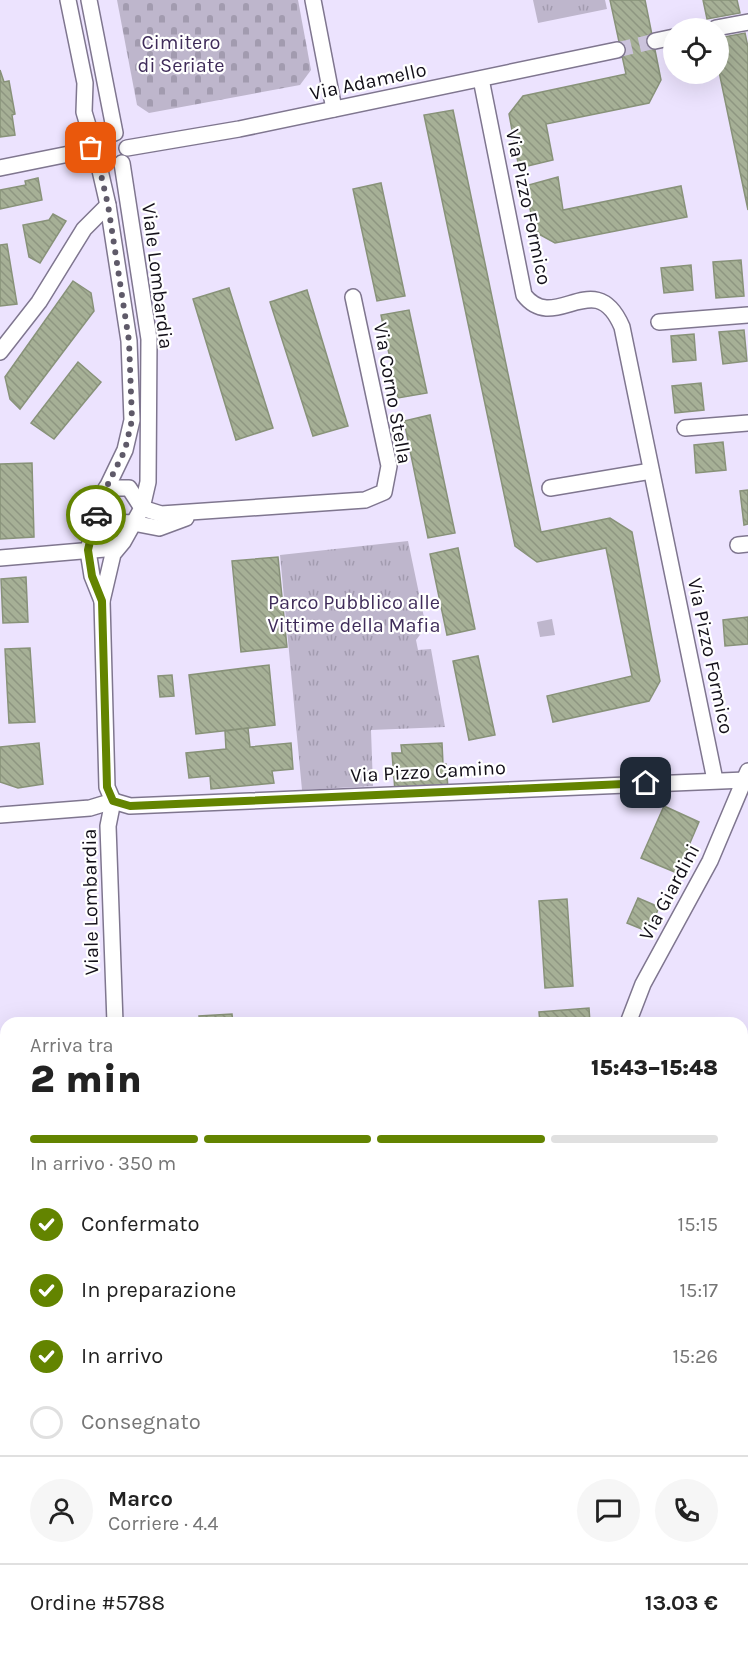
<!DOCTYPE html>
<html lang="it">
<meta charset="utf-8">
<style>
body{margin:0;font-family:Karla,sans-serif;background:#f6f6f6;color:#222;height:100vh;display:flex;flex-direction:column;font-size:22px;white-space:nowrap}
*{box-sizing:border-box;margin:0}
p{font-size:20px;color:#767676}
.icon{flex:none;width:33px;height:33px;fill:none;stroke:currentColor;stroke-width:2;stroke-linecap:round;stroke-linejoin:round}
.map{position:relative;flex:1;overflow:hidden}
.panel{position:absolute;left:0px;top:1017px;width:748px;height:636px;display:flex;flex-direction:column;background:#fff;border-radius:18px 18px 0 0;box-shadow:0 6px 24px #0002}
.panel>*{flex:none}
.controls{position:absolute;left:663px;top:18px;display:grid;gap:12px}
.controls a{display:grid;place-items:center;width:66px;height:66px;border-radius:50%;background:#fff;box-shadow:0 6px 24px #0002;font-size:30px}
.pin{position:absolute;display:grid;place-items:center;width:51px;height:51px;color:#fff;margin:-26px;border-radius:12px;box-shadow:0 3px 9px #0006}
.courier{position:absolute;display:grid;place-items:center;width:60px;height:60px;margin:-30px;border:4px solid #638400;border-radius:50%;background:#fff;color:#222;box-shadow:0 2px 8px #0007}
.headline em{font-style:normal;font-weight:800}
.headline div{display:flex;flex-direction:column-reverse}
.headline{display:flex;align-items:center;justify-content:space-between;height:102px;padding:0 30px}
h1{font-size:39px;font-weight:800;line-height:45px}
.bar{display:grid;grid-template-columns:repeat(4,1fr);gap:9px 6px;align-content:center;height:72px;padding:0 30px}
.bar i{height:8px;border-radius:4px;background:#e0e0e0}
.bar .selected{background:#638400}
.bar p{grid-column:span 4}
.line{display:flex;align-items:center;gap:15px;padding:0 30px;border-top:2px solid #e0e0e0}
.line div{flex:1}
.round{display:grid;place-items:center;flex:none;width:63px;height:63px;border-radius:32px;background:#f6f6f6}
ol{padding:0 30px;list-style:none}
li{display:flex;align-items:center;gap:18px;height:66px}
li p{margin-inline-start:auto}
li .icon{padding:6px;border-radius:50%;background:#638400;color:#fff;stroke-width:4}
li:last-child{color:#767676}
li i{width:33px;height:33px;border:3px solid #e0e0e0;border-radius:50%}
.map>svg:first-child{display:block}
</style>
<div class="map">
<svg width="748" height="1653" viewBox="0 0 748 1653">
<defs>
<pattern id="cemetery-stones" width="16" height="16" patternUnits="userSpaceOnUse" patternTransform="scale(1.5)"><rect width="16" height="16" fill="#beb6cc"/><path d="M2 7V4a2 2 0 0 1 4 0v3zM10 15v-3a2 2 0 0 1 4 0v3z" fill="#a29baf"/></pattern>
<pattern id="park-tufts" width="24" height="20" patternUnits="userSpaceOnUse" patternTransform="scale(1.5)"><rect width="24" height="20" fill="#beb6cc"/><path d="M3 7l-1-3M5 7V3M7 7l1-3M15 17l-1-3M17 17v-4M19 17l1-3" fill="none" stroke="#a29baf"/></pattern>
<pattern id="building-back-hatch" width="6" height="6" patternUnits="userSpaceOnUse" patternTransform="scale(1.5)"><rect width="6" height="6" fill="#a6b096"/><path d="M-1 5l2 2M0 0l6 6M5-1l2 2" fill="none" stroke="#8e9681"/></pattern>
</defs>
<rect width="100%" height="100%" fill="#ece3fe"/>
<path fill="url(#cemetery-stones)" d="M 117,0 L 298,0 L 311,70 L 300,85 L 149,113 L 137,105 Z"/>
<g fill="url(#park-tufts)">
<path d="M 533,0 L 605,0 L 607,9 L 538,23 Z"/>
<path d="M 408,541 L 426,627 L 416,640 L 418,650 L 431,649 L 445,727 L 371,730 L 373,786 L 302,790 L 280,555 Z"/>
</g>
<path fill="#beb6cc" d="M 552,619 L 555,635 L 540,637 L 537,622 Z"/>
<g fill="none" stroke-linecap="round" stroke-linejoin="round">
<g stroke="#aa9dc0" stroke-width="4.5">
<path d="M 0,1197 L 6,1203"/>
<path d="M 742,1477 L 748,1478"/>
<path d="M 0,1536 L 6,1536"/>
<path d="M 636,1653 L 636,1647"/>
</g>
</g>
<g fill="url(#building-back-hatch)" stroke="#889279" stroke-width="1.5">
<path d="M 610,0 L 645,0 L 661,80 L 649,103 L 546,124 L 553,160 L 519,168 L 509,114 L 523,96 L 626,74 Z"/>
<path d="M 703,0 L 737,0 L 740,13 L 707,19 Z"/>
<path d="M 745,33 L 748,47 L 748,210 L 718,67 L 718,38 Z"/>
<path d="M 0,70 L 4,82 L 9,81 L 15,114 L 12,115 L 15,135 L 0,137 Z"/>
<path d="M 453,110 L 541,532 L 610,518 L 632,532 L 660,681 L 649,701 L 553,722 L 547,696 L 632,676 L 606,548 L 537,562 L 515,546 L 424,115 Z"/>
<path d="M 558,177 L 563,210 L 681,186 L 687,217 L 555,243 L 535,232 L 525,186 Z"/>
<path d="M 38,178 L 42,200 L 0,209 L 0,190 L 26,185 L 25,181 Z"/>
<path d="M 381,183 L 405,296 L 377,301 L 353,189 Z"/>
<path d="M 53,214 L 66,221 L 40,263 L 29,257 L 23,225 L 49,220 Z"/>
<path d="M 7,244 L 17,304 L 0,306 L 0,245 Z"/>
<path d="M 741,260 L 744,296 L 716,298 L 713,262 Z"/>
<path d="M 691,265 L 693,290 L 664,293 L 661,268 Z"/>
<path d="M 73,281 L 91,293 L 94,311 L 20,409 L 10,399 L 5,377 Z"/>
<path d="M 229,288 L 273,428 L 236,440 L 193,299 Z"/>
<path d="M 307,290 L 348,426 L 313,436 L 270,302 Z"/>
<path d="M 409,310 L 427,393 L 398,398 L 381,315 Z"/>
<path d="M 744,330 L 747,361 L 723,364 L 719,332 Z"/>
<path d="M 694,334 L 696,360 L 673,362 L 671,336 Z"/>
<path d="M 78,362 L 101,382 L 54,439 L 31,423 Z"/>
<path d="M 701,383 L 704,410 L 675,413 L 672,386 Z"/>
<path d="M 430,415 L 455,533 L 428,538 L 404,421 Z"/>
<path d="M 723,442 L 726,470 L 696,473 L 694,445 Z"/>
<path d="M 32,463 L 34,537 L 0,539 L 0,464 Z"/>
<path d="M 748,490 L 748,524 L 744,525 L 740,491 Z"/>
<path d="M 458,548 L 475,629 L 447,635 L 430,554 Z"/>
<path d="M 278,557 L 287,647 L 241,652 L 232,561 Z"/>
<path d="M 26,577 L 28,622 L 3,623 L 1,579 Z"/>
<path d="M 748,617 L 748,644 L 725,646 L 723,620 Z"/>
<path d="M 30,648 L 35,722 L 9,723 L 5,649 Z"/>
<path d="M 478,656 L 495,735 L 469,740 L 453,661 Z"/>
<path d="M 269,665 L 275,725 L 196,734 L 189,675 Z"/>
<path d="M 172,675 L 174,696 L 160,697 L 158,676 Z"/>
<path d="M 248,728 L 250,747 L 291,743 L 293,769 L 272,771 L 274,783 L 211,789 L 210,776 L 189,778 L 186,753 L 226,749 L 225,731 Z"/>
<path d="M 39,743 L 43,784 L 18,788 L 0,782 L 0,747 Z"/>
<path d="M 442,743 L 443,764 L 446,764 L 448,788 L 395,791 L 392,753 L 402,753 L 401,745 Z"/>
<path d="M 664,806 L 699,822 L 677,873 L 641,858 Z"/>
<path d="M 638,898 L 659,907 L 649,932 L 627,923 Z"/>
<path d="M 567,899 L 573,986 L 545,988 L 539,901 Z"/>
<path d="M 589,1008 L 590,1023 L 540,1023 L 539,1012 Z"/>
<path d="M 232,1014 L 233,1023 L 200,1023 L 199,1016 Z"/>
<path d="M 679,1647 L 718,1647 L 718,1653 L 678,1653 Z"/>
</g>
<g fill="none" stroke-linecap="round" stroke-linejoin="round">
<path stroke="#cbc3dc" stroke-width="15" stroke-dasharray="15 8" stroke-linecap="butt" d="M 617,50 L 655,41"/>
<defs>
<g id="minor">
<path d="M 68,0 L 85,83 L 84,112 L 93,142 L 91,153 L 94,161 L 99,166 L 108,205 L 129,341 L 132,420 L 125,450 L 99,504 L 88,551 L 92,576 L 102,601"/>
<path d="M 89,0 L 115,133"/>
<path d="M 313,0 L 334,109"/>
<path d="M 716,28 L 748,22"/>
<path d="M 655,41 L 674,37"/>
<path d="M 481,79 L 524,295 C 555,335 595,264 622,327 L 715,780"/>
<path d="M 127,148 L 239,129 L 617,50"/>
<path d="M 0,168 L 74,153 L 91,153"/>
<path d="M 659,322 L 748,315"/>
<path d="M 0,352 L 39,302 L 84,229 L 108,205"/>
<path d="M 685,428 L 748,423"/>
<path d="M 106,488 L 129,488 L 142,508 L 161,514 L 365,500 L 384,492 L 389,466 L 353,297"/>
<path d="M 550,488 L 651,471"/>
<path d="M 99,504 L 113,522 L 133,523 L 159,528 L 186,518"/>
<path d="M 738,545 L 748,544"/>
<path d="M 0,558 L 105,549 L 121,543"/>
<path d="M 0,815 L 90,808 L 113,801 L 130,806 L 745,780"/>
<path d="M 115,1023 L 108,826 L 113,801 L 107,787 L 102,601 L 113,554 L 123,542 L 142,508 L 148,482 L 149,339 L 122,163"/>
<path d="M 628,1023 L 643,984 L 710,861 L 748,771"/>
<path d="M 608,1647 L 609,1653"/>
</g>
</defs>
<use href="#minor" stroke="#7f768f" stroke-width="18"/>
<use href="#minor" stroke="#fff" stroke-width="15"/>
</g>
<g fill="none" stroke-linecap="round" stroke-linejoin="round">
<path stroke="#5f5a69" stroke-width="6" stroke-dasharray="0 10.8" d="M 91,148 L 94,160 L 99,166 L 108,205 L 129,341 L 132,420 L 125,450 L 106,488 L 96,515"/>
<path stroke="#638400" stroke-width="8" d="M 96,515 L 88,550 L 92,576 L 102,601 L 107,787 L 113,801 L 130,806 L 646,783"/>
</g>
<g text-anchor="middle" stroke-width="4.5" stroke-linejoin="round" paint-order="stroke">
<g font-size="20" fill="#3f2c5a" stroke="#fff">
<text x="181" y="49">Cimitero<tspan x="181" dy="23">di Seriate</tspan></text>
<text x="354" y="609">Parco Pubblico alle<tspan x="354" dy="23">Vittime della Mafia</tspan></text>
</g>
<g font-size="20" fill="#131019" stroke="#fff">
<text transform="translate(368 81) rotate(-12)" y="7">Via Adamello</text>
<text transform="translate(529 207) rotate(78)" y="7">Via Pizzo Formico</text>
<text transform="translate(158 276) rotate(83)" y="7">Viale Lombardia</text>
<text transform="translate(393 393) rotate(80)" y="7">Via Corno Stella</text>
<text transform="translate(711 656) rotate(78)" y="7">Via Pizzo Formico</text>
<text transform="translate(428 771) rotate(-3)" y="7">Via Pizzo Camino</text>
<text transform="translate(669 892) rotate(-62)" y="7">Via Giardini</text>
<text transform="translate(90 902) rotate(-91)" y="7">Viale Lombardia</text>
</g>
</g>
</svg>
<div class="controls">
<a><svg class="icon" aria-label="locate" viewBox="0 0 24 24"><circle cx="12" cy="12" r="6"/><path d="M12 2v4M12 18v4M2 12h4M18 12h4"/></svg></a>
</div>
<div class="pin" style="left:91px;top:148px;background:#ea580c"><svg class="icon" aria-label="bag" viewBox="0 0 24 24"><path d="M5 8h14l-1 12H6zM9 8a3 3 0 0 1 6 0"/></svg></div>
<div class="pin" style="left:646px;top:783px;background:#1f2937"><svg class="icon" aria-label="home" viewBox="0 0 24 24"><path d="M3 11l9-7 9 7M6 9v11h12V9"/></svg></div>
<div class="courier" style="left:96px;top:515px"><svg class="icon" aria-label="car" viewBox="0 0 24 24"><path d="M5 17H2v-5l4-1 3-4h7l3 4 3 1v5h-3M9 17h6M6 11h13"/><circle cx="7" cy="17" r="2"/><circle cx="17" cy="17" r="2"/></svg></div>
<section class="panel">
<div class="headline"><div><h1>2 min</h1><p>Arriva tra</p></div><em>15:43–15:48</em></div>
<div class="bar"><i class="selected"></i><i class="selected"></i><i class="selected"></i><i></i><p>In arrivo · 350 m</p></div>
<ol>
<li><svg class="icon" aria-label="check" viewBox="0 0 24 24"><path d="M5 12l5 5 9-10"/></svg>Confermato<p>15:15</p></li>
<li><svg class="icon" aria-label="check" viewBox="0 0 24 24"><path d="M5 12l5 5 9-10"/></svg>In preparazione<p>15:17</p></li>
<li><svg class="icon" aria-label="check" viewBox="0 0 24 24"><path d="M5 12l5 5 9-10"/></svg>In arrivo<p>15:26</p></li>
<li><i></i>Consegnato</li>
</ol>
<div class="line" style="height:108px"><a class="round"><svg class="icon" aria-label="person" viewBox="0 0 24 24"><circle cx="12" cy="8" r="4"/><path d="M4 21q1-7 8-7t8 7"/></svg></a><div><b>Marco</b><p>Corriere · 4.4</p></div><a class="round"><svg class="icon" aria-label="chat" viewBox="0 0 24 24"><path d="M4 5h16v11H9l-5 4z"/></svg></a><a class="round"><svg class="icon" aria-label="phone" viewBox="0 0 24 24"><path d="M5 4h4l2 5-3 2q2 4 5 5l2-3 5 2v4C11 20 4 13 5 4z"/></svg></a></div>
<div class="line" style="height:78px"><div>Ordine #5788</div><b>13.03 €</b></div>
</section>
</div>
